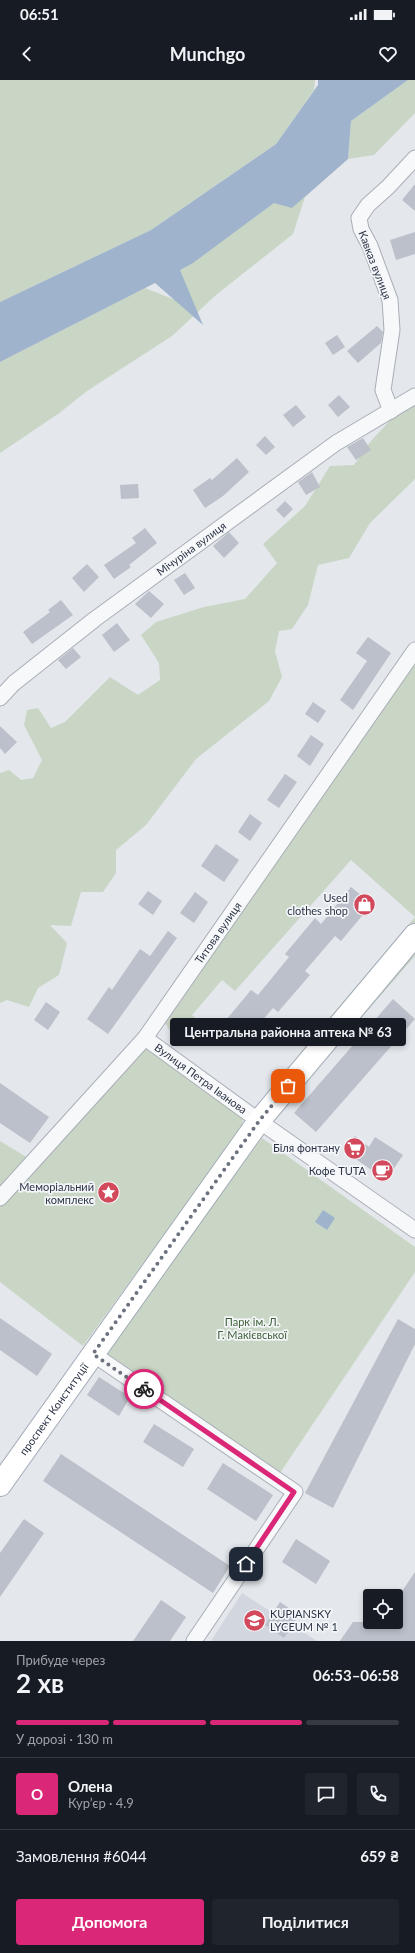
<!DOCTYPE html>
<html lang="uk">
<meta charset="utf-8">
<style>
body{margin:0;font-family:Lato,sans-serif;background:#20242c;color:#f1f3f6;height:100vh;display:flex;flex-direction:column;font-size:15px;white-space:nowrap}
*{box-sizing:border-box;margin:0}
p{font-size:13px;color:#9ea1a6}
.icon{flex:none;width:22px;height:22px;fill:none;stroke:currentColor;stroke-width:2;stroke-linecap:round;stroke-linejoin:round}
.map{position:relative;height:1561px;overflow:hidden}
.details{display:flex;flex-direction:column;background:#171b24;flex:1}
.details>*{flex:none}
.buttons{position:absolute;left:363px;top:1509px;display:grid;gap:8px}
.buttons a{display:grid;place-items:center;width:40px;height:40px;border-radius:4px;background:#171b24;box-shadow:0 2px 6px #0003;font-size:20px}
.pin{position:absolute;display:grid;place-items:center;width:34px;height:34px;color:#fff;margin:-17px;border-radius:8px;box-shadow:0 2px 6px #0006}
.courier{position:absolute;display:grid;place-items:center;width:40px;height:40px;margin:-20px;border:3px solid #db2777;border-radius:50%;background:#fff;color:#222;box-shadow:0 1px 5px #0007}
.bubble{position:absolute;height:28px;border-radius:4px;background:#171b24;box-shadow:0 2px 6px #0003;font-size:13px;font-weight:700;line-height:28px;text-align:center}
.overview em{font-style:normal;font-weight:700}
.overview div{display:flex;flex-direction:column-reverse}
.overview{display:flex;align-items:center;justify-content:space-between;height:68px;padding:0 16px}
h1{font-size:26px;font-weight:700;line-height:30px}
.bar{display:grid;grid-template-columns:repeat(4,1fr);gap:6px 4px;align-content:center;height:48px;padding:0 16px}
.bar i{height:5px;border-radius:3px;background:#363941}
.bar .active{background:#db2777}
.bar p{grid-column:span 4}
.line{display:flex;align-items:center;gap:10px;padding:0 16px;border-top:1px solid #363941}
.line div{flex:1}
.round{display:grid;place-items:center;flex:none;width:42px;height:42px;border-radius:4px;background:#20242c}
.primary-button{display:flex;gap:8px;margin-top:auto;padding:8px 16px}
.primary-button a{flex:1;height:46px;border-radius:4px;background:#db2777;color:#fff;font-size:16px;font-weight:700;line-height:46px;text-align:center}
.primary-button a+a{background:#20242c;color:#f1f3f6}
.status{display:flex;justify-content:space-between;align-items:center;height:28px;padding:0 20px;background:#171b24;direction:ltr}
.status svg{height:11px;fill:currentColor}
header{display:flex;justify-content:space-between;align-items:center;height:52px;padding:0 16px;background:#171b24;font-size:18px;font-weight:700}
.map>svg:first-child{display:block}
</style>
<div class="status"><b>06:51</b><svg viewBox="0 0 49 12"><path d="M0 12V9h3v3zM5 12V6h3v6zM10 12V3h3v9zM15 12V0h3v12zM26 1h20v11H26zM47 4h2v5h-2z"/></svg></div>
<header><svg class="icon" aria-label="back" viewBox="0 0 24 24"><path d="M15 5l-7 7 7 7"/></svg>Munchgo<svg class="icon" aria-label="heart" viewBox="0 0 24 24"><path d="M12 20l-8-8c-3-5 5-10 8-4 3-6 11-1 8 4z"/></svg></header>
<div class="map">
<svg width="415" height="1561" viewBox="0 0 415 1561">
<rect width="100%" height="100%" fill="#e4e7ec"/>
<path fill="#d2d6de" d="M 242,1513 L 317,1561 L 211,1561 Z"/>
<g fill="#c9d6c5">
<path d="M 0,0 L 315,0 L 314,10 L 276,64 L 151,150 L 0,222 Z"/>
<path d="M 408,0 L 415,0 L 415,33 L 374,75 L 348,79 L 305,117 L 293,154 L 216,215 L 172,256 L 87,311 L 58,334 L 0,373 L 0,282 L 145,208 L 173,219 L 185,218 L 179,190 L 274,123 L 348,79 L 351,41 Z"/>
<path d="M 415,316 L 415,399 L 370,443 L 349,478 L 318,485 L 308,525 L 292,549 L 279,551 L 275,571 L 282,597 L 269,621 L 196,679 L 146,745 L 116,770 L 116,793 L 103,812 L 81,812 L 71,846 L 50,845 L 67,863 L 59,895 L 38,908 L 29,927 L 7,920 L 0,923 L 0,693 L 9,690 L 21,700 L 33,698 L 42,680 L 24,645 L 27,630 L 38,628 L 51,648 L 65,642 L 110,597 L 138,615 L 160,600 L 159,583 L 141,555 L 156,542 L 204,527 L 245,519 L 277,483 L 263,464 L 305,426 L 330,386 L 354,385 L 371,361 L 408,321 Z"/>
<path d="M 415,570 L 415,876 L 279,1033 L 261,1021 L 325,943 L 415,837 L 351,780 L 235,911 L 222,900 L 192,935 L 200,943 L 187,964 L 171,952 L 160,935 Z"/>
<path d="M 147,968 L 243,1037 L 242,1047 L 83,1266 L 0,1202 L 0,1061 L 33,1081 L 132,972 Z"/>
<path d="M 262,1058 L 415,1167 L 415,1192 L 276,1399 L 101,1279 Z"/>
</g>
<g fill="#9fb4cc">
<path d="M 318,0 L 408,0 L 351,41 L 348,79 L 292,128 L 274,123 L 193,183 L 180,190 L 203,245 L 155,203 L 0,282 L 0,222 L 151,150 L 276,64 L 318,5 Z"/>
<path d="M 323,1130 L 335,1138 L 327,1150 L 315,1142 Z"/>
</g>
<g fill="#bbc0ca">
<path d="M 415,104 L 415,131 L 402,120 Z"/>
<path d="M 415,152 L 415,174 L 396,180 L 390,160 Z"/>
<path d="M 377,246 L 383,252 L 381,263 L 358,283 L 347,271 Z"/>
<path d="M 337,255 L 345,267 L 333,275 L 325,263 Z"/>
<path d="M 339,315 L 350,327 L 338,337 L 328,325 Z"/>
<path d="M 296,325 L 306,337 L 293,347 L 283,335 Z"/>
<path d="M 265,356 L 275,367 L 266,375 L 256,365 Z"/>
<path d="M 363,358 L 371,370 L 356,380 L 347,367 Z"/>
<path d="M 237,378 L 249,392 L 223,416 L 205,428 L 193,410 L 210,398 L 212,400 Z"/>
<path d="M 312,392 L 320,407 L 306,415 L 298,402 Z"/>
<path d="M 138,404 L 139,418 L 121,419 L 120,405 Z"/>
<path d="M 285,421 L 293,429 L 284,438 L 276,430 Z"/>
<path d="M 145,448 L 157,463 L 129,485 L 131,487 L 114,499 L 104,485 L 136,463 L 132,458 Z"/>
<path d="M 229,452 L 239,463 L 224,478 L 213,466 Z"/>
<path d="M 87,484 L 99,497 L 84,512 L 72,498 Z"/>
<path d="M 185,493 L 195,508 L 184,515 L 174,500 Z"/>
<path d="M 149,511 L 164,524 L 151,538 L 135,524 Z"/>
<path d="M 61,520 L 73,535 L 32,564 L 23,552 L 50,532 L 48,530 Z"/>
<path d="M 117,543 L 130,560 L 114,572 L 102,555 Z"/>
<path d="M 368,557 L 391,573 L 353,630 L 340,620 L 367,581 L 356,573 Z"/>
<path d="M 73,568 L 81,577 L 66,589 L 58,580 Z"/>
<path d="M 313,622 L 326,631 L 318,643 L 305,634 Z"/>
<path d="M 0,646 L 17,662 L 5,674 L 0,668 Z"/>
<path d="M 311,655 L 324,664 L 310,686 L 297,676 Z"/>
<path d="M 285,694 L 297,702 L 279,728 L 267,720 Z"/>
<path d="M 250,734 L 262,743 L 250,761 L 238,752 Z"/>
<path d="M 216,764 L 239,780 L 224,802 L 201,786 Z"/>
<path d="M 351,807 L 372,824 L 341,861 L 335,856 L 305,891 L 310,895 L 278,932 L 273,928 L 242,964 L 221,946 L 251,910 L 258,915 L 289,877 L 285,874 L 315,838 L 321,844 Z"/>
<path d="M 148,811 L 162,821 L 153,835 L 138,824 Z"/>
<path d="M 195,812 L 208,822 L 194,843 L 180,833 Z"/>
<path d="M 168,851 L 177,858 L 108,954 L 87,939 L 109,907 L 112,910 L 140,869 L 150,876 Z"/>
<path d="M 393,919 L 415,939 L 316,1052 L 294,1033 Z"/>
<path d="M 46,922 L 60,932 L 48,950 L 34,940 Z"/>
<path d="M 0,1003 L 49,1037 L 30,1063 L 0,1043 Z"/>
<path d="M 355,1056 L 369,1067 L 375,1057 L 403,1075 L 386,1100 L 344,1071 Z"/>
<path d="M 0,1238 L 52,1274 L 37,1296 L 0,1270 Z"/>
<path d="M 398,1239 L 415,1249 L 415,1264 L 333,1428 L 305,1413 Z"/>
<path d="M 99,1297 L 130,1317 L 119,1336 L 87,1315 Z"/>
<path d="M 154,1344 L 194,1369 L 183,1387 L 143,1362 Z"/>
<path d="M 61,1374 L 230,1486 L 213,1513 L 43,1401 Z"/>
<path d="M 223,1383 L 273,1415 L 256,1441 L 207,1409 Z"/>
<path d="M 24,1439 L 44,1453 L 0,1517 L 0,1473 Z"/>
<path d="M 296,1459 L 330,1481 L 316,1504 L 282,1482 Z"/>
<path d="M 415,1492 L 415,1561 L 340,1561 L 353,1542 L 396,1542 L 396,1520 Z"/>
<path d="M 161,1520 L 186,1537 L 170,1561 L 133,1561 Z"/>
<path d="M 280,1522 L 299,1535 L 284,1558 L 265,1545 Z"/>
</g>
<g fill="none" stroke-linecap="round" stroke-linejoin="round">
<defs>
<g id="street">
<path d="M 391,331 L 383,310 L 392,250 L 390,220 L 370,166 L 361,149 L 359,138 L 368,125 L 388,107 L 415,78"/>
<path id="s1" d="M 0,618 L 14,603 L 95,539 L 336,363 L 415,316"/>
<path id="s2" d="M 145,958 L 259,1041 L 415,1150"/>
<path id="s3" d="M 0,1118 L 145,958 L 415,570"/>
<path d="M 93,1274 L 295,1412 L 194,1561"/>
</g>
<g id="primary">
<path id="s4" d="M 0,1405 L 259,1041 L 415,855"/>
</g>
</defs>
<use href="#street" stroke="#a9aeb7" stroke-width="17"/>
<use href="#primary" stroke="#a3abb8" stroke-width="24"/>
<use href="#street" stroke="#f7f8fa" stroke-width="15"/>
<use href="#primary" stroke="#fff" stroke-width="22"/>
</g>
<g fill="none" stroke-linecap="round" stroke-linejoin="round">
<path stroke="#6c737f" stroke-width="4" stroke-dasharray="0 7.2" d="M 144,1309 L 93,1274 L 259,1041 L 288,1006"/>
<path stroke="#db2777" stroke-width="5" d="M 144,1309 L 294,1412 L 246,1484"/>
</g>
<defs>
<symbol id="shop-disc" viewBox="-11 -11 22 22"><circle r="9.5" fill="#d1495b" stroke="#f4f6f9"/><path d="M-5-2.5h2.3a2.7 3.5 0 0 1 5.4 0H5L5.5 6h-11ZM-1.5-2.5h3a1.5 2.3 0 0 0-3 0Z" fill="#fff"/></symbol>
<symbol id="supermarket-disc" viewBox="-11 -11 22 22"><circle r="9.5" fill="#d1495b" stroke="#f4f6f9"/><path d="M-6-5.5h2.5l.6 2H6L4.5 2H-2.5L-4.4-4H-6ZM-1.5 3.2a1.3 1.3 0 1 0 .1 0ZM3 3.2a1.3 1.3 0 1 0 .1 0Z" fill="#fff"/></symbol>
<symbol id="cafe-disc" viewBox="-11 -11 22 22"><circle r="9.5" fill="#d1495b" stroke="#f4f6f9"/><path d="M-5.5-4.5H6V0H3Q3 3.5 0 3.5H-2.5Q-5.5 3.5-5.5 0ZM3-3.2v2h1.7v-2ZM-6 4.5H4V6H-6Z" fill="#fff"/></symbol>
<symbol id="sight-disc" viewBox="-11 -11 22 22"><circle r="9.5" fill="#d1495b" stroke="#f4f6f9"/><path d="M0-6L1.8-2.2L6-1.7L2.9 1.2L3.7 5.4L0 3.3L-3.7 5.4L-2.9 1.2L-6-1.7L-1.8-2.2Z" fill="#fff"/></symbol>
<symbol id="school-disc" viewBox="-11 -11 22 22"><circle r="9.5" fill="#d1495b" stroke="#f4f6f9"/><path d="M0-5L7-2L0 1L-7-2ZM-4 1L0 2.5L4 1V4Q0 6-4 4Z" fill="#fff"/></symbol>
</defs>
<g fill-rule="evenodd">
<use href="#shop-disc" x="352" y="812" width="25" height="25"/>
<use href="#supermarket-disc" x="342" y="1056" width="25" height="25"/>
<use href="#cafe-disc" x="370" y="1078" width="25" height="25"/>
<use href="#sight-disc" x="96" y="1100" width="25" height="25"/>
<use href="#school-disc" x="242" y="1528" width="25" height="25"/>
</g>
<g text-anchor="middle" stroke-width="3.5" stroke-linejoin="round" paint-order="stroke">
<g font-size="11" fill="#2b3445" stroke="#f4f6f9">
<text transform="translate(375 185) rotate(69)" y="4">Кавказ вулиця</text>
<text dy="4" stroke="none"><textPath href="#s1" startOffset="243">Мічуріна вулиця</textPath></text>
<text dy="4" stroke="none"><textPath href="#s3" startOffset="344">Титова вулиця</textPath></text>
<text dy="4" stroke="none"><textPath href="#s2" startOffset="69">Вулиця Петра Іванова</textPath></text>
<text dy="4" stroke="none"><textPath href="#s4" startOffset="93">проспект Конституції</textPath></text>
</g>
<g font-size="11" fill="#2b3445" stroke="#f4f6f9" text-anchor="end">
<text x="348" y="822">Used<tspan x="348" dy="13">clothes shop</tspan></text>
<text x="340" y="1072">Біля фонтану</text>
<text x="366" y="1095">Кофе TUTA</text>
<text x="94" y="1111">Меморіальний<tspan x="94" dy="13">комплекс</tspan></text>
<text x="270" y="1538" text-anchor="start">KUPIANSKY<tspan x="270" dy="13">LYCEUM № 1</tspan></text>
</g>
<g font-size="11" fill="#3f6138" stroke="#f4f6f9">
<text x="252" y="1246">Парк ім. Л.<tspan x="252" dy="13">Г. Макієвської</tspan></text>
</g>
</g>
</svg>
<div class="buttons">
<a><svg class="icon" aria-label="locate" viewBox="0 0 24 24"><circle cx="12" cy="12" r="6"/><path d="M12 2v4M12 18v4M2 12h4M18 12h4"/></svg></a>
</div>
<div class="pin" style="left:288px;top:1006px;background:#ea580c"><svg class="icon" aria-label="bag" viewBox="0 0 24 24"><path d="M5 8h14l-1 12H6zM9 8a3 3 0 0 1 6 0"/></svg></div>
<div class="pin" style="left:246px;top:1484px;background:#1f2937"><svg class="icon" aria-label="home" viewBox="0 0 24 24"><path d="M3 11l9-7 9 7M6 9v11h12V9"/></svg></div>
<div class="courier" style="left:144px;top:1309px"><svg class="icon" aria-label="bike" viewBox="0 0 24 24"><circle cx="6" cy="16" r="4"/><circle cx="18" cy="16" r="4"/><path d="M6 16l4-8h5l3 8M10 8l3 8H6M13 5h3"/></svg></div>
<div class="bubble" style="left:170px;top:938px;width:236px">Центральна районна аптека № 63</div>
</div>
<section class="details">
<div class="overview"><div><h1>2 хв</h1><p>Прибуде через</p></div><em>06:53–06:58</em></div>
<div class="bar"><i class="active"></i><i class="active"></i><i class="active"></i><i></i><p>У дорозі · 130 m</p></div>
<div class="line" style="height:72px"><b class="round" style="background:#db2777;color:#fff">О</b><div><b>Олена</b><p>Кур’єр · 4.9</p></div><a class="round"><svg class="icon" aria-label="chat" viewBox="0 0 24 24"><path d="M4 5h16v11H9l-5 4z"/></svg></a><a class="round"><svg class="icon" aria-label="phone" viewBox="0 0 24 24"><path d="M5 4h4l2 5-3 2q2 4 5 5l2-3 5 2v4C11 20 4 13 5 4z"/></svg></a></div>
<div class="line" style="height:52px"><div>Замовлення #6044</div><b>659 ₴</b></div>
<div class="primary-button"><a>Допомога</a><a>Поділитися</a></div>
</section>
